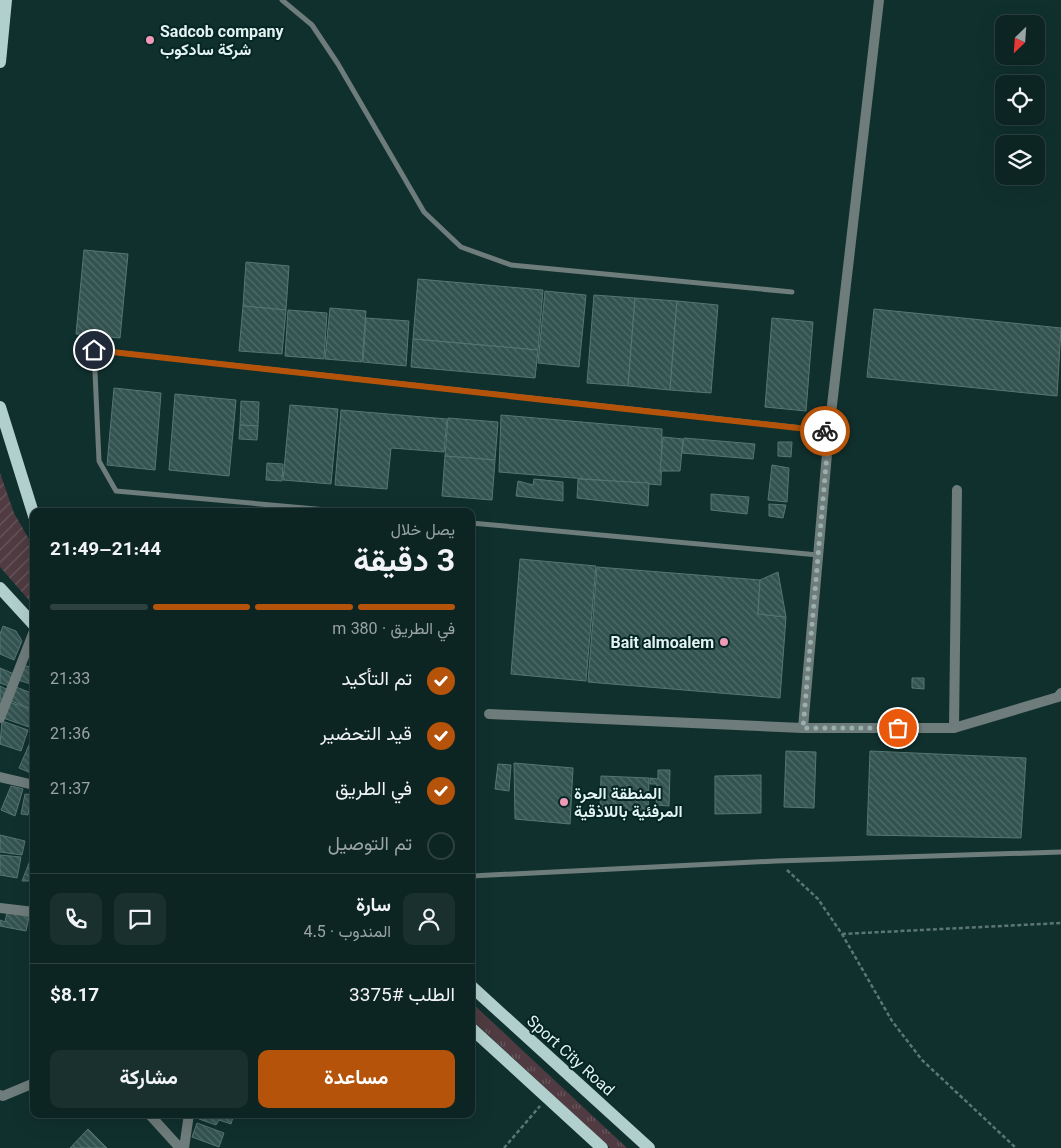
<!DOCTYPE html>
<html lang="ar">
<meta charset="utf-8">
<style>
body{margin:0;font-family:Georgia,Vazirmatn,serif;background:#1a302f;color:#f1f3f6;direction:rtl;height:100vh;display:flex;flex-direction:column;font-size:19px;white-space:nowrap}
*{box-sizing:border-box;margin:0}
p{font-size:16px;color:#9aa4a5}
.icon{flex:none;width:28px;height:28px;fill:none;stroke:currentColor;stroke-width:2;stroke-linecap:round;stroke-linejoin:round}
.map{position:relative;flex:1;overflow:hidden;direction:ltr}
.sheet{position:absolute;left:30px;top:508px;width:445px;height:610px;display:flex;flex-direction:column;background:#0c2422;border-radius:10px;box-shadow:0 5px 20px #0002,0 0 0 1px #2c4140;direction:rtl}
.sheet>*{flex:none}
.needle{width:32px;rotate:205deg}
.buttons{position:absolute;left:995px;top:15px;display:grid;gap:10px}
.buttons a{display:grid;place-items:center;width:50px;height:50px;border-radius:10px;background:#0c2422;box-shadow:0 5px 20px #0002,0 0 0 1px #2c4140;font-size:25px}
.pin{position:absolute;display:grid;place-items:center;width:42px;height:42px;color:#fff;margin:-21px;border:2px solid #fff;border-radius:50%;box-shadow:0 1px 5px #0007}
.courier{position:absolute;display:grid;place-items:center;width:50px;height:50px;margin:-25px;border:4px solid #b45309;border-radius:50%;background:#fff;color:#222;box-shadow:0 1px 6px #0007}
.head em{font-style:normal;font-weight:700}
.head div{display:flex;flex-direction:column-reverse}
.head{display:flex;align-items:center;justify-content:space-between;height:85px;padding:0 20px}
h1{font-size:32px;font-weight:700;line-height:38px}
.bar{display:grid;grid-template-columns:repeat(4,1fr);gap:8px 5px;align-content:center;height:60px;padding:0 20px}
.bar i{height:6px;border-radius:4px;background:#2c4140}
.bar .selected{background:#b45309}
.bar p{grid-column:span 4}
.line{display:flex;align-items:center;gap:12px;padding:0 20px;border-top:1px solid #2c4140}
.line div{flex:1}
.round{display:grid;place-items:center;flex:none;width:52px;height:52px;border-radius:10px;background:#1a302f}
ol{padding:0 20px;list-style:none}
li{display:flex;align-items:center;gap:15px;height:55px}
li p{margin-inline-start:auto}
li .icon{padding:5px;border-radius:50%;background:#b45309;color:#fff;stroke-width:4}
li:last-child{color:#9aa4a5}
li i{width:28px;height:28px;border:2px solid #2c4140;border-radius:50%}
.primary-button{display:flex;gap:10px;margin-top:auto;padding:10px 20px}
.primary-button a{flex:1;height:58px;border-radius:10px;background:#b45309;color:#fff;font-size:20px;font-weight:700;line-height:58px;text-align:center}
.primary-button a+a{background:#1a302f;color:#f1f3f6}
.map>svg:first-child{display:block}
</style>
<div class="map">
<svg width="1061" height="1148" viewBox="0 0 1061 1148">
<defs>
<pattern id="grass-tufts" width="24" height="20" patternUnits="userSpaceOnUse" patternTransform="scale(1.25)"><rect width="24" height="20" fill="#4f3b41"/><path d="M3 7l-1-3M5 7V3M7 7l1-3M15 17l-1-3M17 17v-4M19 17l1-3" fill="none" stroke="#68585d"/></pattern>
<pattern id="garden-furrows" width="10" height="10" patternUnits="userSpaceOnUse" patternTransform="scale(1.25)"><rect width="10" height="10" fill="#4f3b41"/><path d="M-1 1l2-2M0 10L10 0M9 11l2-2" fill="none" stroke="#68585d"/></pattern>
<pattern id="building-back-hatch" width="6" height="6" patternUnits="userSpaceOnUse" patternTransform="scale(1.25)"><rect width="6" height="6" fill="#335351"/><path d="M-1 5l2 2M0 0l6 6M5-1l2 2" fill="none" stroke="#506c6a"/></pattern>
</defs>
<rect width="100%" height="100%" fill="#10302e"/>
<path fill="url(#grass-tufts)" d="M 471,1002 L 627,1148 L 610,1148 L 471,1019 Z"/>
<path fill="url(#garden-furrows)" d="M 0,473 L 14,513 L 34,548 L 34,606 L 0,567 Z"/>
<g fill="url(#building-back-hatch)" stroke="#567674">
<path d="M 84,250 L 128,254 L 120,338 L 76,334 Z"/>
<path d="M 246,262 L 289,266 L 286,310 L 243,306 Z"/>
<path d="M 418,279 L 543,290 L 538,350 L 413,339 Z"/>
<path d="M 545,291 L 586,295 L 579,367 L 538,363 Z"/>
<path d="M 594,295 L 635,298 L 628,386 L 587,383 Z"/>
<path d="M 635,298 L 677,301 L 670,390 L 628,386 Z"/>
<path d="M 677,301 L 718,305 L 711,393 L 670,390 Z"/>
<path d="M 243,306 L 286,310 L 282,354 L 239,351 Z"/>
<path d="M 330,308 L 366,311 L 362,362 L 325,359 Z"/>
<path d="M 874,309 L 1061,328 L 1057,396 L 867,377 Z"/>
<path d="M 288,310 L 327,313 L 324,359 L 285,356 Z"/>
<path d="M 366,318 L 409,321 L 406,366 L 363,362 Z"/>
<path d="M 772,318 L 813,322 L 806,411 L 765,407 Z"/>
<path d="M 413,339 L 538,350 L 535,378 L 411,367 Z"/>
<path d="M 114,388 L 161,393 L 155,470 L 107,465 Z"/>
<path d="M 175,394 L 236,400 L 229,476 L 169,470 Z"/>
<path d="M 241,401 L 259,402 L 258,426 L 240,425 Z"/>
<path d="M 290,405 L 338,409 L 331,484 L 283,480 Z"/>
<path d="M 341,410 L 447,419 L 444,452 L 391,448 L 387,489 L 335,485 Z"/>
<path d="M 501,415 L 662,429 L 661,485 L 499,472 Z"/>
<path d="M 448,418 L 498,422 L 495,460 L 445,456 Z"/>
<path d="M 240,425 L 258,426 L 257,440 L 239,439 Z"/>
<path d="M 663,437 L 683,439 L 680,471 L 660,471 Z"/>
<path d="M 684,438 L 755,444 L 753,459 L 682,453 Z"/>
<path d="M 778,442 L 792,442 L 791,457 L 778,456 Z"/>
<path d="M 445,456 L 495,460 L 492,500 L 442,496 Z"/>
<path d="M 267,463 L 283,464 L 282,481 L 266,480 Z"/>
<path d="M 772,465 L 789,468 L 787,502 L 768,500 Z"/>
<path d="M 534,479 L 563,482 L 563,501 L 516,496 L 518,481 L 533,485 Z"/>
<path d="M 578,479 L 649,483 L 648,506 L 577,498 Z"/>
<path d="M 711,494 L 749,497 L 747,514 L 711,510 Z"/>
<path d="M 769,504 L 786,505 L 783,518 L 769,516 Z"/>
<path d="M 520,559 L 596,566 L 586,681 L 511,674 Z"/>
<path d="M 597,567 L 760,580 L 758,614 L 786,617 L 780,698 L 588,682 Z"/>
<path d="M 778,572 L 786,617 L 758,614 L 760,580 Z"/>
<path d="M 3,626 L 16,631 L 22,641 L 14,660 L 0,654 L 0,634 Z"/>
<path d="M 22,665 L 34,668 L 34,685 L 18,680 Z"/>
<path d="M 0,668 L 14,674 L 9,686 L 0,683 Z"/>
<path d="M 912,678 L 924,678 L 924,689 L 912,688 Z"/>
<path d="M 0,686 L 8,690 L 0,706 Z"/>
<path d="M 16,687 L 34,694 L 33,709 L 11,701 Z"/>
<path d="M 9,702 L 34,710 L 29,727 L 3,718 Z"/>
<path d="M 2,721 L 28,730 L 21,751 L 0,744 Z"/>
<path d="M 32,738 L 34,739 L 33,774 L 19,768 Z"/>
<path d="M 786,751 L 816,752 L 814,808 L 784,807 Z"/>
<path d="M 870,751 L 1026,758 L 1021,838 L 867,835 Z"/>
<path d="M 514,763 L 573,768 L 570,824 L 515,819 Z"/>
<path d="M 498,764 L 511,765 L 509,791 L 495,789 Z"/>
<path d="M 658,770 L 670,770 L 669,806 L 656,805 L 657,784 L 650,784 L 650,778 L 658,779 Z"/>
<path d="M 761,775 L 761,813 L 715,814 L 715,776 Z"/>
<path d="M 601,776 L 649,778 L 648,811 L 626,810 L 626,806 L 620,806 L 620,810 L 600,809 Z"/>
<path d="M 11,786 L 23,789 L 15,816 L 1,810 Z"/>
<path d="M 25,794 L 34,795 L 34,809 L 29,808 L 28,815 L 21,814 Z"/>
<path d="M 0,835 L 25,841 L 22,855 L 0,852 Z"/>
<path d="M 33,853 L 34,881 L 22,881 Z"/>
<path d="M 0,855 L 21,857 L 17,878 L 0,875 Z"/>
<path d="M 7,912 L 29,917 L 26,931 L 0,926 L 0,920 L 5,922 Z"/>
<path d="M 201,1114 L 234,1114 L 231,1124 L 219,1120 L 216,1125 L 199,1119 Z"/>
<path d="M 197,1123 L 224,1133 L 219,1147 L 192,1137 Z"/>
<path d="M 88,1129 L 107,1148 L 70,1148 Z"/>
</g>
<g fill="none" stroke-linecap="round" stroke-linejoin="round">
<g stroke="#5b7674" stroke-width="2.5" stroke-dasharray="4 2.5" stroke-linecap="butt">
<path d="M 787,870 L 818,899 L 842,934 L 892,1021 L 922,1060 L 1016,1148"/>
<path d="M 842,934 L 1061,923"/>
<path d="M 504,1148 L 540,1106"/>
</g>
<g stroke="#6e7c7b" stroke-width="5">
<path d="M 282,0 L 312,25 L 338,64 L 424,212 L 461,247 L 511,265 L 792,292"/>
<path d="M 338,511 L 116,491 L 99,461 L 94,350 L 829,431"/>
<path d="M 471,523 L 818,555"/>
<path d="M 471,876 L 776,861 L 1061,852"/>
</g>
<g stroke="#6e7c7b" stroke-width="10">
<path d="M 489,714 L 803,728 L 954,728 L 1058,697 L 1061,693"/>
<path d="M 0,718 L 34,631"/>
<path d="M 803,728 L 829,431 L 879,0"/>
<path d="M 954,728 L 957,490"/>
<path d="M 0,777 L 34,785"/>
<path d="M 0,908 L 34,912"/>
<path d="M 0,1095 L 3,1096 L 34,1083"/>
<path d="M 149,1114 L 180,1148"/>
<path d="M 184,1148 L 189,1114"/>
</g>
<g stroke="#b1cfcc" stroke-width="12">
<path d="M 0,62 L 6,0"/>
<path d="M 0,407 L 34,516"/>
<path d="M 0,588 L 34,625"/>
<path d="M 471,986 L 649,1148"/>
<path d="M 471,1028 L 602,1148"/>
</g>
</g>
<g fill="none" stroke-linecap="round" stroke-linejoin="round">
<path stroke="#98afad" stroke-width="5" stroke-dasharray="0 9" d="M 825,431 L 829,431 L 803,728 L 898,728"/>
<path stroke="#b45309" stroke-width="6" d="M 94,350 L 825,431"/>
</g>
<g fill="#f09ab7" stroke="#052624" stroke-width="2">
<circle cx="150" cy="40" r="5"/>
<circle cx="724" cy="642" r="5"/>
<circle cx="564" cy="802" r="5"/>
</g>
<g text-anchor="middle" stroke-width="4" stroke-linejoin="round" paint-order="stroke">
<g font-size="16" font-weight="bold" fill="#e2f3f1" stroke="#052624" text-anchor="start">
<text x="160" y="37">Sadcob company<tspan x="160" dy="18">شركة سادكوب</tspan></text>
<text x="714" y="648" text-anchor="end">Bait almoalem</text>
<text x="574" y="799">المنطقة الحرة<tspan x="574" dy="18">المرفئية باللاذقية</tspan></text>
</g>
<g font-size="16" fill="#e2f3f1" stroke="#052624">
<text transform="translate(571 1055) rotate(42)" y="6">Sport City Road</text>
</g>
</g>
</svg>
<div class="buttons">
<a><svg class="needle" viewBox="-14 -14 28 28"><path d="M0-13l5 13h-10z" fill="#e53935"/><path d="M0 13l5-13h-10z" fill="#9aa4a5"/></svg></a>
<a><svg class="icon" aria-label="locate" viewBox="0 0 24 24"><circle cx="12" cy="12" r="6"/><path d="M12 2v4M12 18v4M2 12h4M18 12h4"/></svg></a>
<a><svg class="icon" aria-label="layers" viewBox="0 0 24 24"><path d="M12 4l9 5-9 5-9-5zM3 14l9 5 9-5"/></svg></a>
</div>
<div class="pin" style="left:898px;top:728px;background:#ea580c"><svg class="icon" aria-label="bag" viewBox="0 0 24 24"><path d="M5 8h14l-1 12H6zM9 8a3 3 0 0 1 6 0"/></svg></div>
<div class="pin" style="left:94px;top:350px;background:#1f2937"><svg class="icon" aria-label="home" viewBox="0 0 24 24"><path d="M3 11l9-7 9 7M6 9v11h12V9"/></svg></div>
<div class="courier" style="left:825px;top:431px"><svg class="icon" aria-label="bike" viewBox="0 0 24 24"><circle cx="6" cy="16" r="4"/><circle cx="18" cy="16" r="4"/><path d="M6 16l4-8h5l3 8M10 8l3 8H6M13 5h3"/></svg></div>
<section class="sheet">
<div class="head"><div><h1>3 دقيقة</h1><p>يصل خلال</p></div><em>21:44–21:49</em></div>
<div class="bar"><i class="selected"></i><i class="selected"></i><i class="selected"></i><i></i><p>في الطريق · 380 m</p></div>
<ol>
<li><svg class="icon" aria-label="check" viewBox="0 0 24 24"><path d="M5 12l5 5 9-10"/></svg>تم التأكيد<p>21:33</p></li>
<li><svg class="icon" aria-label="check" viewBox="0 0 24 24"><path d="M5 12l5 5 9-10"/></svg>قيد التحضير<p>21:36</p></li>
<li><svg class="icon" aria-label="check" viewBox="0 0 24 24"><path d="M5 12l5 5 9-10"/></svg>في الطريق<p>21:37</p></li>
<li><i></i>تم التوصيل</li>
</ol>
<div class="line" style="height:90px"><a class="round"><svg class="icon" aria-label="person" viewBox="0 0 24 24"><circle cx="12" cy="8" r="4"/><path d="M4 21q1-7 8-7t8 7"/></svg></a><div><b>سارة</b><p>المندوب · 4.5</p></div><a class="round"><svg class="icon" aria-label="chat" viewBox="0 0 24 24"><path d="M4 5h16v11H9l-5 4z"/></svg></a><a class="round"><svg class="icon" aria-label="phone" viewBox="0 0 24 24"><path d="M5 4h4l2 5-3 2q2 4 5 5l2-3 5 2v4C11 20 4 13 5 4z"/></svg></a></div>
<div class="line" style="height:65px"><div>الطلب #3375</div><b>$8.17</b></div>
<div class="primary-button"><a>مساعدة</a><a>مشاركة</a></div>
</section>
</div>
